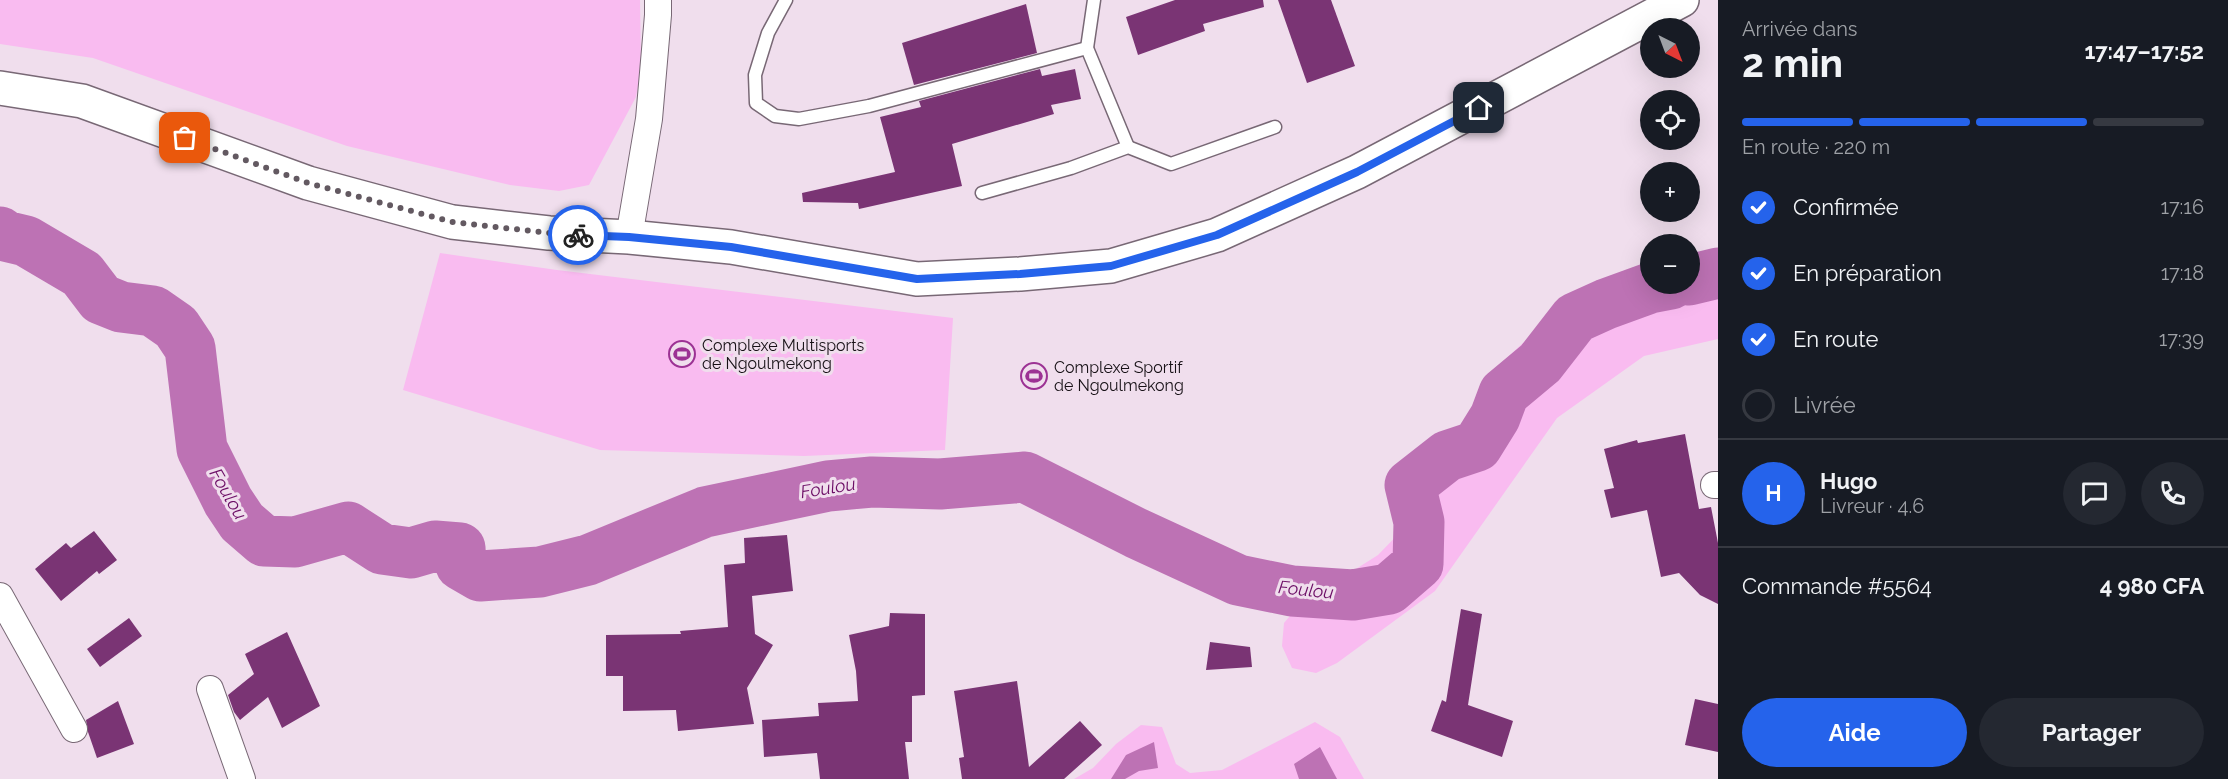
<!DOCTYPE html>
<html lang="fr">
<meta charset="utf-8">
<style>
body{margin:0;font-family:Raleway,sans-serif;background:#242831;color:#f1f3f6;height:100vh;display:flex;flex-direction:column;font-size:22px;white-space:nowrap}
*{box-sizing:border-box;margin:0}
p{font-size:20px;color:#9ea1a6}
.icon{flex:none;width:33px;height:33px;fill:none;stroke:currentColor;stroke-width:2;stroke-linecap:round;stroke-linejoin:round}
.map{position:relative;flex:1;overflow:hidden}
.drawer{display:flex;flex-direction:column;background:#171b24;width:510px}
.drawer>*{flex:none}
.needle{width:39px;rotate:138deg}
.tools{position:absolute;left:1640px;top:18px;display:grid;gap:12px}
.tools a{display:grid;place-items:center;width:60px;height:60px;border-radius:50%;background:#171b24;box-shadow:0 6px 24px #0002;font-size:30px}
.pin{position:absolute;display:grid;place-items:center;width:51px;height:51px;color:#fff;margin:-26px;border-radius:12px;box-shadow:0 3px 9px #0006}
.courier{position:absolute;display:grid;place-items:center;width:60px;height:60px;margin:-30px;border:4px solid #2563eb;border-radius:50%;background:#fff;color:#222;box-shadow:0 2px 8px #0007}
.headline em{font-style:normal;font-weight:700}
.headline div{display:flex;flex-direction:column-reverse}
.headline{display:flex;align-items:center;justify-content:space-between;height:102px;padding:0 24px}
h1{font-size:39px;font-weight:700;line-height:45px}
.bar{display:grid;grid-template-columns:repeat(4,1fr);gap:9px 6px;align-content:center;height:72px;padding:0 24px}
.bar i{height:8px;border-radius:4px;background:#363941}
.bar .current{background:#2563eb}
.bar p{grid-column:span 4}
.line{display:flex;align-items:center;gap:15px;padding:0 24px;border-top:2px solid #363941}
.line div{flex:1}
.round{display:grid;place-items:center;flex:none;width:63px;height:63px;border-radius:32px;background:#242831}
ol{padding:0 24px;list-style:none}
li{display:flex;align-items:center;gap:18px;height:66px}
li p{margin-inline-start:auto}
li .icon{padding:6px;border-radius:50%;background:#2563eb;color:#fff;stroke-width:4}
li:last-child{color:#9ea1a6}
li i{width:33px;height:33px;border:3px solid #363941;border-radius:50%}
.cta{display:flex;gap:12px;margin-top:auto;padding:12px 24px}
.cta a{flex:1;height:69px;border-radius:36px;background:#2563eb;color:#fff;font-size:24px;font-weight:700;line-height:69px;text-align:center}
.cta a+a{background:#242831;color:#f1f3f6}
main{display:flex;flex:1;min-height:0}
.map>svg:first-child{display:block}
</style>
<main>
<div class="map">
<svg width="1718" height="779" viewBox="0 0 1718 779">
<rect width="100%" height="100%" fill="#f0deed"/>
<g fill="#f9bbf0">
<path d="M 0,0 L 640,0 L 641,69 L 636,97 L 589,185 L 559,191 L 510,185 L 347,146 L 93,58 L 0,44 Z"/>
<path d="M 1718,252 L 1718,339 L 1644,356 L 1557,418 L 1435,591 L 1337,663 L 1316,673 L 1292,668 L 1282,646 L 1284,623 L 1299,605 L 1378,555 L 1408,524 L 1499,365 L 1549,319 L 1567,307 L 1628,274 L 1650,266 L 1650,284 L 1689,284 L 1689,258 Z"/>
<path d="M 440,253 L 557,270 L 953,318 L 945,450 L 804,456 L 600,450 L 403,390 Z"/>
<path d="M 1315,722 L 1340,737 L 1364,779 L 1074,779 L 1093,768 L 1116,744 L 1141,725 L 1162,727 L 1176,764 L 1190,773 L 1222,770 Z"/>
</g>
<g fill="#bd72b4">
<path d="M 1154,742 L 1158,768 L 1139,771 L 1125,779 L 1111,779 L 1126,755 Z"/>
<path d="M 1320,747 L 1337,779 L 1299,779 L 1294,764 Z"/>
</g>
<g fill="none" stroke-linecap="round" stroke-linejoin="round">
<g stroke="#bd72b4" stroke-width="51">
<path d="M 0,232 L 5,236 L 26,241 L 82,274 L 101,299 L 121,307 L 153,311 L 176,327 L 190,348 L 202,449 L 228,501 L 242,522 L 264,541 L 295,542 L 348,527 L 382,549 L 411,553 L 435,546 L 460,548 L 461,565 L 480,576 L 540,572 L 588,560 L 705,512 L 828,486 L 872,482 L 940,484 L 1025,477 L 1136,533 L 1238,580 L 1292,591 L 1353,595 L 1389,589 L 1418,564 L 1419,522 L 1410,485 L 1447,456 L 1477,446 L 1495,417 L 1504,393 L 1540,363 L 1575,318 L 1606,304 L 1650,288 L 1671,284"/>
<path d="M 1689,280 L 1718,273"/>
</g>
</g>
<g fill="#7a3474">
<path d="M 1175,0 L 1263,0 L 1264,7 L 1203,24 L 1205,31 L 1138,55 L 1126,17 Z"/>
<path d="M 1278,0 L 1331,0 L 1355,66 L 1307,83 Z"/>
<path d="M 1026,4 L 1037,53 L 914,85 L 902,43 Z"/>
<path d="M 1040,69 L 1042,76 L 1075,69 L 1081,99 L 1051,105 L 1054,114 L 952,144 L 962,186 L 859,209 L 858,203 L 803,202 L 802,193 L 895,172 L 880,117 L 921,107 L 919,101 Z"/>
<path d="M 1685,434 L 1699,509 L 1711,507 L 1718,543 L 1718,604 L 1700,595 L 1679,573 L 1661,577 L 1647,510 L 1611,518 L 1604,490 L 1614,488 L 1604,449 L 1637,440 L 1638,443 Z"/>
<path d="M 94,531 L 117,560 L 99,574 L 97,571 L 61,601 L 35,569 L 66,543 L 71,548 Z"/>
<path d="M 787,535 L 793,591 L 752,596 L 755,634 L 773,645 L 747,688 L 754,724 L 678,731 L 676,710 L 623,711 L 623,676 L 606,676 L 606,635 L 681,634 L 680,631 L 728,627 L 724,565 L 745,563 L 744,538 Z"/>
<path d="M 1461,609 L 1482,614 L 1468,705 L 1513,721 L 1502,757 L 1431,731 L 1442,700 L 1446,702 Z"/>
<path d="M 890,613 L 925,614 L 925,695 L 912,696 L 912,742 L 905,742 L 909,779 L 820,779 L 817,753 L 764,757 L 762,720 L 819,716 L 818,703 L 858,701 L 856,671 L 849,635 L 889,626 Z"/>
<path d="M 129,618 L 142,636 L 100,667 L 87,649 Z"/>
<path d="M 287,632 L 320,706 L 282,728 L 268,697 L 240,720 L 234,712 L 228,695 L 254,674 L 245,654 Z"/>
<path d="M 1210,642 L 1250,647 L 1252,667 L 1206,670 Z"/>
<path d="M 1017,681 L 1029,767 L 1080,721 L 1102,745 L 1064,779 L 962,779 L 959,758 L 964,757 L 954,691 Z"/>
<path d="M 1695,699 L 1718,704 L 1718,752 L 1685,745 Z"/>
<path d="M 118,701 L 134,744 L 97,758 L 88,732 L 86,720 Z"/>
</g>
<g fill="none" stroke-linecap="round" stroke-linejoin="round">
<defs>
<g id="lane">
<path d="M 786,0 L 768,33 L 755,75 L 756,103 L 775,116 L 799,119 L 869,106 L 1087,48"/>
<path d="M 1094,0 L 1087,48 L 1128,147"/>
<path d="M 982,193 L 1071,168 L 1128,147 L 1171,164 L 1275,127"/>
</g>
<g id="street">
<path d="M 629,237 L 649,119 L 658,15 L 658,0"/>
<path d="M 1714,485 L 1718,485"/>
<path d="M 0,596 L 74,729"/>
<path d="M 210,689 L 242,779"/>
</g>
<path id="secondary" d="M 0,88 L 82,101 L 308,183 L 452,222 L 549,233 L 629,237 L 731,247 L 917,279 L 1020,274 L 1111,266 L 1217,235 L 1357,172 L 1682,0"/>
</defs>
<use href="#lane" stroke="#786875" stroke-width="15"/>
<use href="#street" stroke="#786875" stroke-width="28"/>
<use href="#secondary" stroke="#786875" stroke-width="36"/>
<use href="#lane" stroke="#fff" stroke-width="12"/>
<use href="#street" stroke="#fff" stroke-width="26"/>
<use href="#secondary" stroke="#fff" stroke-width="33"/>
</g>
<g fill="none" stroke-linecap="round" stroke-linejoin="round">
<path stroke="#635961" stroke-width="6" stroke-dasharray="0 10.8" d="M 185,138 L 308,183 L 452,222 L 549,233 L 578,235"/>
<path stroke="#2563eb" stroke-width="8" d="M 578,235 L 629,237 L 731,247 L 917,279 L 1020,274 L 1111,266 L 1217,235 L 1357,172 L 1479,108"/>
</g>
<defs>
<symbol id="stadium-ring" viewBox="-11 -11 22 22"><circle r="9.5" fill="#f0deed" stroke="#9c3294" stroke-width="1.5"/><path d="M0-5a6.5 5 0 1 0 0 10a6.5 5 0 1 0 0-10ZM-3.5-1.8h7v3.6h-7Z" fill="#9c3294"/></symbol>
</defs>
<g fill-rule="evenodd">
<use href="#stadium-ring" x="667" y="339" width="30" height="30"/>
<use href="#stadium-ring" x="1019" y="361" width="30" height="30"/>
</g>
<g text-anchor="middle" stroke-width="6" stroke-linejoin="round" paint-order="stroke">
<g font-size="16" fill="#171116" stroke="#f0deed" text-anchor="start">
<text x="702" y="351">Complexe Multisports<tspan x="702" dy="18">de Ngoulmekong</tspan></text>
<text x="1054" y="373">Complexe Sportif<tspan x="1054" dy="18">de Ngoulmekong</tspan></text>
</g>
<g font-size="18" font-style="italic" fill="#6c0e66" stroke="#f0deed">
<text transform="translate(828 488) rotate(-9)" y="6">Foulou</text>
<text transform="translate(228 494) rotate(60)" y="6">Foulou</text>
<text transform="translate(1306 590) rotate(6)" y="6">Foulou</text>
</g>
</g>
</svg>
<div class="tools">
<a><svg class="needle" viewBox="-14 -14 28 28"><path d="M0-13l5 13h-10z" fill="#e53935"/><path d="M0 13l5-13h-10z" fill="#9ea1a6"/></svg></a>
<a><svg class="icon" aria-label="locate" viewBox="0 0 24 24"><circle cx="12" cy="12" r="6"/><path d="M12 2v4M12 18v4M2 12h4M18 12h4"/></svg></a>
<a>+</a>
<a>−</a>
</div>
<div class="pin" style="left:185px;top:138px;background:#ea580c"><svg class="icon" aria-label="bag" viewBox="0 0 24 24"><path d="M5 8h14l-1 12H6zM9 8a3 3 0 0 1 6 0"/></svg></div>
<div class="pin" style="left:1479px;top:108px;background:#1f2937"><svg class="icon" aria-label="home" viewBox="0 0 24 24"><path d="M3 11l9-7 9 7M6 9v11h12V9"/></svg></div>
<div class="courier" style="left:578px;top:235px"><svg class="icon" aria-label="bike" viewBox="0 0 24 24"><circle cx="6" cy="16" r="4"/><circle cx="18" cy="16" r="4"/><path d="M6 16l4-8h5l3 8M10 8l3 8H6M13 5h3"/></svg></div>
</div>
<section class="drawer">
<div class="headline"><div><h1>2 min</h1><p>Arrivée dans</p></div><em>17:47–17:52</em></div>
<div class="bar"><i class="current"></i><i class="current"></i><i class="current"></i><i></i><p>En route · 220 m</p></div>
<ol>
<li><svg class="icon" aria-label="check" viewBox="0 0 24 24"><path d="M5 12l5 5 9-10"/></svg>Confirmée<p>17:16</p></li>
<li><svg class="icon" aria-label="check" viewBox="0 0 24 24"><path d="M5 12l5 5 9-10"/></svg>En préparation<p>17:18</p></li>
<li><svg class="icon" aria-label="check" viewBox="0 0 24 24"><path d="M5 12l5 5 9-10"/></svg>En route<p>17:39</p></li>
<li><i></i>Livrée</li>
</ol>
<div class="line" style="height:108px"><b class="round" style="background:#2563eb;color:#fff">H</b><div><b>Hugo</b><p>Livreur · 4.6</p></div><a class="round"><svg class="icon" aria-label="chat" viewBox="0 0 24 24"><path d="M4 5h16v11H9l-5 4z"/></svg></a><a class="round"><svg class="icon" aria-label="phone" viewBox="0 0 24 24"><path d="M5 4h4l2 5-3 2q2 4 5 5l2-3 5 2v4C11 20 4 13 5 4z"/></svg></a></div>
<div class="line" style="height:78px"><div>Commande #5564</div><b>4 980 CFA</b></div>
<div class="cta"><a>Aide</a><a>Partager</a></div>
</section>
</main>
